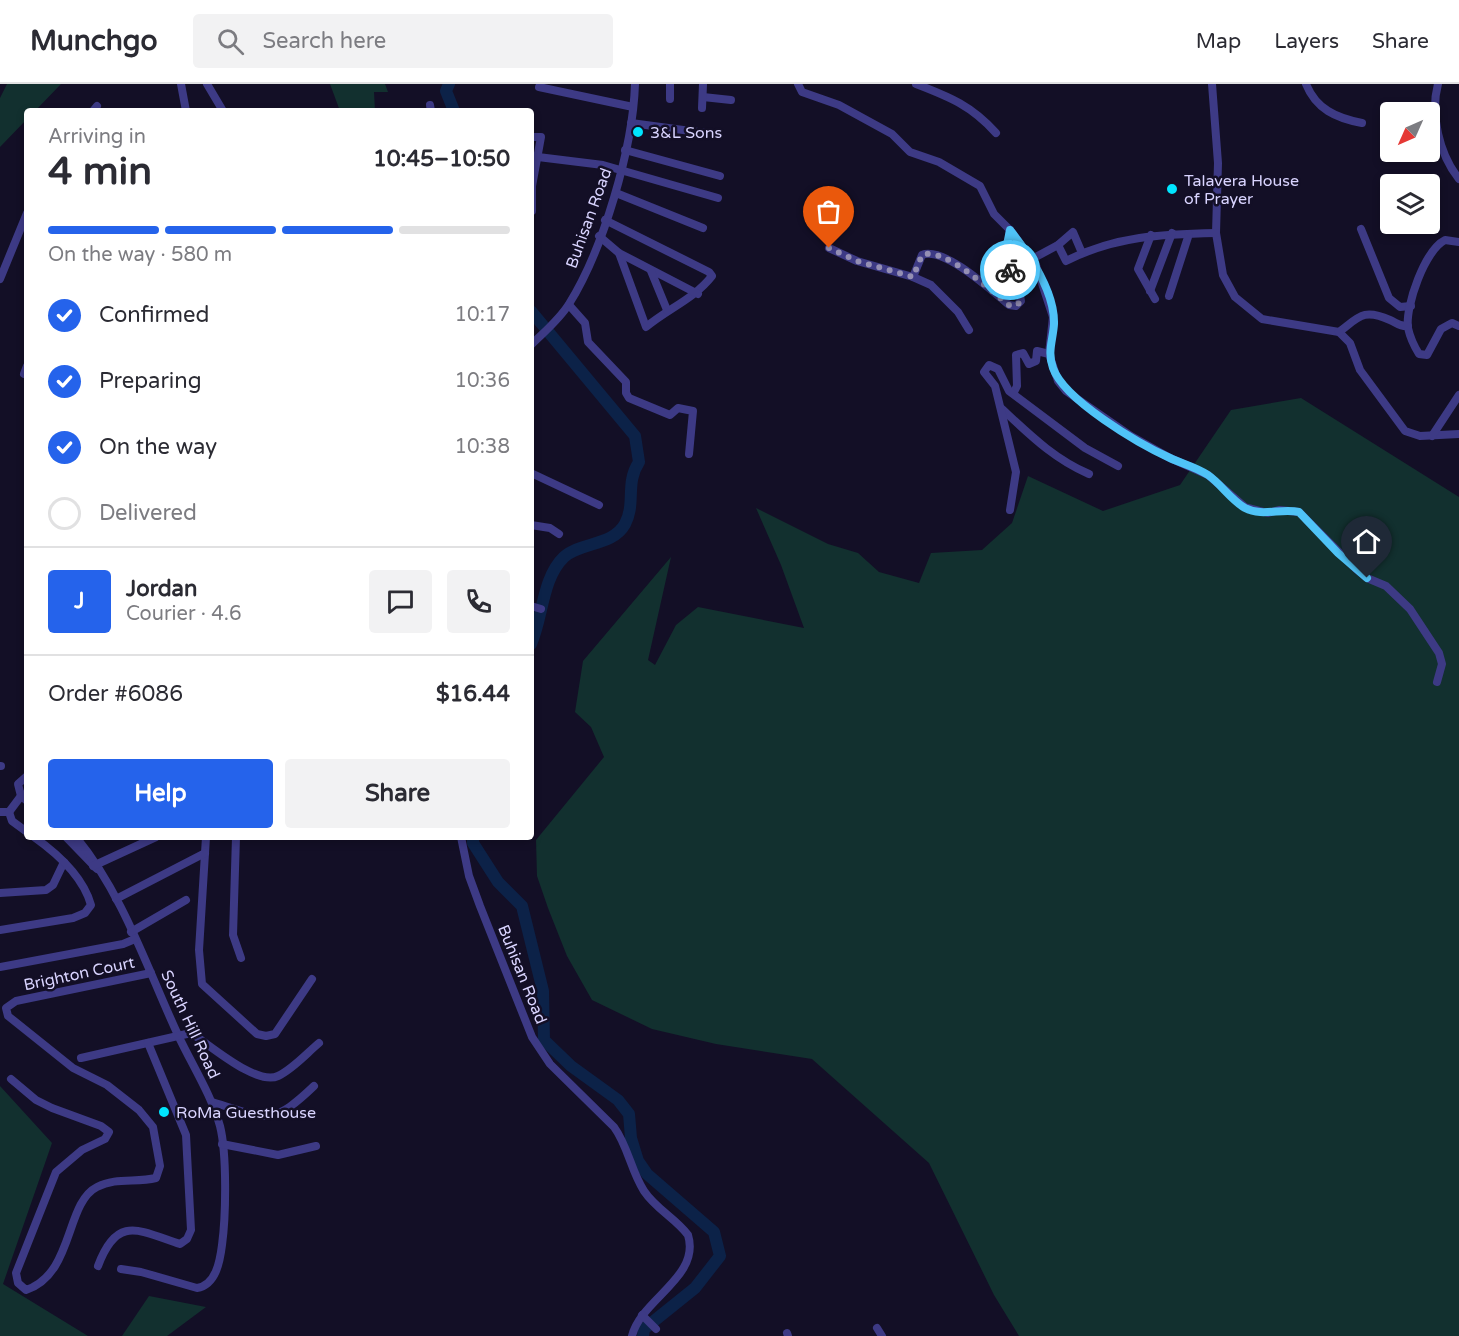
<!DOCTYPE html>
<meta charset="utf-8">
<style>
body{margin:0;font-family:"Varela Round",sans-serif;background:#f2f2f3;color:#2b2b33;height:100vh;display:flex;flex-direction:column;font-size:22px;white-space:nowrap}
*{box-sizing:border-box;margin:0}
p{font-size:20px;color:#7c7c81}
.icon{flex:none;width:33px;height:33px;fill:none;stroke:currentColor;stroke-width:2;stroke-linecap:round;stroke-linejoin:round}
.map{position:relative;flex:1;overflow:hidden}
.panel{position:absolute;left:24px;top:24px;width:510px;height:732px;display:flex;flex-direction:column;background:#fff;border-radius:6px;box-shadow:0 3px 9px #0003}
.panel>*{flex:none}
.needle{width:39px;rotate:225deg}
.controls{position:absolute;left:1380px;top:18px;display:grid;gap:12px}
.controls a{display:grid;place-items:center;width:60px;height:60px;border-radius:6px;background:#fff;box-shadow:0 3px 9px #0003;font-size:30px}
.pin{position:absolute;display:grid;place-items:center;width:51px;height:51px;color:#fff;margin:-62px -26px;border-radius:50% 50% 50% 0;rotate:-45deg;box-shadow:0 0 6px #0007}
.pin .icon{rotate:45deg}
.courier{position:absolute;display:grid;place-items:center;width:60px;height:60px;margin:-30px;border:4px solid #4fc3f7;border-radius:50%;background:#fff;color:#222;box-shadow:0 2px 8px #0007}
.head em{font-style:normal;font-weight:800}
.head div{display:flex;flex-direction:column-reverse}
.head{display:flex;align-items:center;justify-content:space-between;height:102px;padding:0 24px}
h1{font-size:39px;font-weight:800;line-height:45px}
.bar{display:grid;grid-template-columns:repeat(4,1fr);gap:9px 6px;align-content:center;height:72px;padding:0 24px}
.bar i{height:8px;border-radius:4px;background:#e1e1e2}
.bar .active{background:#2563eb}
.bar p{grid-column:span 4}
.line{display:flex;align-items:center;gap:15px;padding:0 24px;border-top:2px solid #e1e1e2}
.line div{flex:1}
.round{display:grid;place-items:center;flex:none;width:63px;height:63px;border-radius:6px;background:#f2f2f3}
ol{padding:0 24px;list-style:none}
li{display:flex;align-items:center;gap:18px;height:66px}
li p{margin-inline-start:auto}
li .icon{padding:6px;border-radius:50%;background:#2563eb;color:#fff;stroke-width:4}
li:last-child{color:#7c7c81}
li i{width:33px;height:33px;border:3px solid #e1e1e2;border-radius:50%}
.button{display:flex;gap:12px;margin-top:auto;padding:12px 24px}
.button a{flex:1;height:69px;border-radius:6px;background:#2563eb;color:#fff;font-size:24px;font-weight:800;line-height:69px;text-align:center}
.button a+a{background:#f2f2f3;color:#2b2b33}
header{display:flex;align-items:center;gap:36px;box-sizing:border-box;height:84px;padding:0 30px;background:#fff;border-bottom:2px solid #e1e1e2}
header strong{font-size:28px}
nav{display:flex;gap:33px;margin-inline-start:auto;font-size:21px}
.search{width:420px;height:54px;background:#f2f2f3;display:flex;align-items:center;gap:15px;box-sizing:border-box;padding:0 21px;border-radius:6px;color:#7c7c81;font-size:22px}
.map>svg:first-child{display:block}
</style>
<header>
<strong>Munchgo</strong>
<div class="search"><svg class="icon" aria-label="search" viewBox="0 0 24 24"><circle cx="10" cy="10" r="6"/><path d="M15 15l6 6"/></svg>Search here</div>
<nav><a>Map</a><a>Layers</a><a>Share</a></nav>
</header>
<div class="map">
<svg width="1459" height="1252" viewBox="0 0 1459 1252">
<rect width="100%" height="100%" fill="#130f26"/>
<g fill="#12302f">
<path d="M 7,0 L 61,0 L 35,27 L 27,27 L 27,35 L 0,63 L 0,14 Z"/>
<path d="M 330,0 L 385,0 L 388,8 L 374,8 L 375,27 L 340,27 Z"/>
<path d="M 1301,314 L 1459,413 L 1459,1252 L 1019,1252 L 994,1211 L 929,1079 L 812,975 L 716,960 L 652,945 L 592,916 L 567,872 L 548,824 L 537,792 L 536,756 L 604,673 L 591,643 L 575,628 L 583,577 L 671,473 L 648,576 L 655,581 L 676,541 L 698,523 L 804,544 L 781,481 L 756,424 L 828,460 L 858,469 L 879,488 L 919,499 L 931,469 L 982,466 L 1012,439 L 1028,392 L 1103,427 L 1180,401 L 1231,326 Z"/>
<path d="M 0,1002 L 52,1059 L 3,1200 L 88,1252 L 0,1252 Z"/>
<path d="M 149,1212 L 206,1223 L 167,1252 L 122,1252 Z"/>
</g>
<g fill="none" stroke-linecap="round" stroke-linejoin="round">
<g stroke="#0c2248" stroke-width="12">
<path d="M 449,0 L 446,7 L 454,27"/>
<path d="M 531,227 L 635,352 L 639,378 C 625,399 636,420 625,440 C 613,462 580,458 564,473 C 542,494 543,533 531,560"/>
<path d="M 473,753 L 473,759 L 498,798 L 522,822 L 543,907 L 544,956 L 571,982 L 618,1016 L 629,1030 L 631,1054 L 638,1077 L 647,1090 L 714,1148 L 720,1172 L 695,1204 L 644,1245 L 643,1252"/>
</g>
<g stroke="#3d3a85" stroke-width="8">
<path d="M 181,0 L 186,27"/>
<path d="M 207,0 L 223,27"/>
<path d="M 798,0 L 802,8 L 839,21 L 892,50 L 910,68 L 939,78 L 980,102 L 994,130 L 1010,146 L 1036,181 L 1053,233 L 1049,270 L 1058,297 L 1066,307 L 1131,352 L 1170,374 L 1208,391 L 1245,423 L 1268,429 L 1279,426 L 1299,428 L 1356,485 L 1367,494 L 1386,502 L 1410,525 L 1439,569 L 1442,580 L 1437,598"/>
<path d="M 916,0 C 950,13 972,22 996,49"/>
<path d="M 1212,0 L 1218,79 L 1216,149 L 1223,191 L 1235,213 L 1262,235 L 1339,248 L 1350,259 L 1360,286 L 1405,347 L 1420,352 L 1459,350"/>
<path d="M 1306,0 C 1316,25 1336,34 1362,39"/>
<path d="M 1438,0 C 1430,30 1439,70 1459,95"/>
<path d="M 539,3 L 633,23"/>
<path d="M 703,13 L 731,16"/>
<path d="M 670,15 L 670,0"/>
<path d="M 430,21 L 431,27"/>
<path d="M 702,24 L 703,0"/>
<path d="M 93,27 L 97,22"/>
<path d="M 631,39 L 713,50"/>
<path d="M 531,53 L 541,53 L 532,102 L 532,127"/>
<path d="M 625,66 L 720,92"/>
<path d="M 538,73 L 603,81 L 718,114"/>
<path d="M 616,109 L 703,144"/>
<path d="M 605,136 L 709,188 L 712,192 C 694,215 669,224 646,243 L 619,169"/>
<path d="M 1361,145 L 1389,214 L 1400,223 L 1411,222"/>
<path d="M 1151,151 L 1138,185 L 1155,215"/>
<path d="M 599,152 L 619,169 L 698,210"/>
<path d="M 1459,158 L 1445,156 C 1425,166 1405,222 1408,244 C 1410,253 1414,262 1419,270 L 1427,271 L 1441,245 L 1452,239 L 1459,242"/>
<path d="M 1058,161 L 1066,177 C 1115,152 1163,150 1216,149"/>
<path d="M 829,164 L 857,177 L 913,193 L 931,201 L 958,228 L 969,246"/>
<path d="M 1032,175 L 1058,161 L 1073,148 L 1082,169"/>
<path d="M 651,187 L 667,226"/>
<path d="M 913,193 L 922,171 C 944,162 992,207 1009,221 L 1016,222 L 1021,217 C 1016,183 1003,186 1010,146"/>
<path d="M 0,195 L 27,129"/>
<path d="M 1150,207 L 1172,149"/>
<path d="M 1169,212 L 1189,150"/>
<path d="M 569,221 L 585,239 L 588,258 L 626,298 L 626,309 L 629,314 L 670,331 L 678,324 L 693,327 L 689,370"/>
<path d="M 1339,248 C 1359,233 1363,224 1390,236 C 1397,239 1400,243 1408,242"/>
<path d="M 531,261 C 544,248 559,236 569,220 C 603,166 633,64 635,0"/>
<path d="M 24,290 L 27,282"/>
<path d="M 1014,308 L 1017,302 L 1016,271 L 1023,269 L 1029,280 L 1036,277 L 1037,267 L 1049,270"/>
<path d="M 1002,325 C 1030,351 1054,375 1089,390"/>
<path d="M 1432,352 L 1459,311"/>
<path d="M 531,389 L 599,421"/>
<path d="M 1010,426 L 1016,388 L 995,302 L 984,288 L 989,281 L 998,285 L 1009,307 L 1085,364 L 1118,382"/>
<path d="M 531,441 L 550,444 L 559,450"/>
<path d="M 531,522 L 541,525"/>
<path d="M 0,682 L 1,682"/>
<path d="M 27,692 L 18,700 L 21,712 L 27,717"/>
<path d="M 0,728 L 9,728 L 21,712 L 27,709"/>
<path d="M 9,728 L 12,737 L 27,748"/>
<path d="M 66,753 L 97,785"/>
<path d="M 76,753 C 123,810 147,884 178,951 C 192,981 211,1010 220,1042 C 227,1070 226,1132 222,1161 C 220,1177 216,1201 197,1204 L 141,1188 L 121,1185"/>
<path d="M 206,753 L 199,866 L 202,900 L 257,950 L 266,952 L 275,950 L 312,895"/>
<path d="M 236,753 L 233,851 L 241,874"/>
<path d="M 461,753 L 469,792 L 480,822 L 532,953 L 550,980 L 614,1043 C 628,1062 631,1087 644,1107 C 656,1125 675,1134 688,1151 C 701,1193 641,1215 632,1252"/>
<path d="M 93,782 L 156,753"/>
<path d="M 0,809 L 46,806 L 53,801 L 64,778"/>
<path d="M 116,815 L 205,769"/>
<path d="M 0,846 L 73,834 L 85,829 L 91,821 C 83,792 58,770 34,753"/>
<path d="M 131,848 L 186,816"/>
<path d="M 0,883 L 123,860 L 135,855"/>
<path d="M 81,974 L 191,949 C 209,960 256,1002 278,992 C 293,985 307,969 319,959"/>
<path d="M 11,995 L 36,1016 L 52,1024 L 101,1042 L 109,1048 L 105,1055 L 82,1066 L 56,1088 L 16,1189 L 18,1199 L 26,1206 C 74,1190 65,1119 97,1103 C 116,1093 136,1099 156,1094 L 160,1082 L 153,1043 L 139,1026 L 107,1001 L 73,984 L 8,932 L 6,924 L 16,917 L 151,889"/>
<path d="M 212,1018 C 266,1034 270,1044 314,1002"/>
<path d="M 222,1060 L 278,1071 L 316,1062"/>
<path d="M 98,1182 C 117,1131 138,1146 180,1160 L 187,1155 L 191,1146 L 186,1051 L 148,959"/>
<path d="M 642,1231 L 656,1245"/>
<path d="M 877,1244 L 882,1252"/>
<path d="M 787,1249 L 788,1252"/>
</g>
</g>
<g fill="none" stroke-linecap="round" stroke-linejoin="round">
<path stroke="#948fb3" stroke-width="6" stroke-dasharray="0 10.8" d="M 829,164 L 857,177 L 913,193 L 922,171 C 944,162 992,208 1009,221 L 1016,222 L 1021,217 L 1010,186"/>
<path stroke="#4fc3f7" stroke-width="8" d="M 1010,186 L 1006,166 L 1010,146 C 1029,170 1055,208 1054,240 C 1053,256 1047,268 1053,284 C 1064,316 1139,360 1170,374 C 1183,380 1196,383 1208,391 C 1221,400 1231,416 1245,424 C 1262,433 1281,424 1299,428 L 1338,469 L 1367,494"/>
</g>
<g fill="#00e5ff" stroke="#130f26" stroke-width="2">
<circle cx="638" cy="48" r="6"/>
<circle cx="1172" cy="105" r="6"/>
<circle cx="164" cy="1028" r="6"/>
</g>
<g text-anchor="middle" stroke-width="5" stroke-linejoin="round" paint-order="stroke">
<g font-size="16" fill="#d9d4ff" stroke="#130f26" text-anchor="start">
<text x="650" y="54">3&amp;L Sons</text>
<text x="1184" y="102">Talavera House<tspan x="1184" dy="18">of Prayer</tspan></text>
<text x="176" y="1034">RoMa Guesthouse</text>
</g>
<g font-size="16" fill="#d9d4ff" stroke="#130f26">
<text transform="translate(588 134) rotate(-70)" y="6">Buhisan Road</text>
<text transform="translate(79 889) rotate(-12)" y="6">Brighton Court</text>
<text transform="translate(523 890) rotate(68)" y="6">Buhisan Road</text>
<text transform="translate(191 940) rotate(65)" y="6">South Hill Road</text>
</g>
</g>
</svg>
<div class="controls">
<a><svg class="needle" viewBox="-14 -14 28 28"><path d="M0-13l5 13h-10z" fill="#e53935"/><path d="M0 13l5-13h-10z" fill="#7c7c81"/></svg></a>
<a><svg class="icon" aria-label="layers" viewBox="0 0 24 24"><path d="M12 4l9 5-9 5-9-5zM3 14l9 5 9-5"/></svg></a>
</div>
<div class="pin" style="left:829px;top:164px;background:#ea580c"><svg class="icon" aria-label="bag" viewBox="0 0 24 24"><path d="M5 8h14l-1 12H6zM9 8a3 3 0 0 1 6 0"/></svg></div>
<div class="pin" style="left:1367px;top:494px;background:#1f2937"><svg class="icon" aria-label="home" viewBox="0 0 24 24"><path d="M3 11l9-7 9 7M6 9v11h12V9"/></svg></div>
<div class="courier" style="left:1010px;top:186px"><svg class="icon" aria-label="bike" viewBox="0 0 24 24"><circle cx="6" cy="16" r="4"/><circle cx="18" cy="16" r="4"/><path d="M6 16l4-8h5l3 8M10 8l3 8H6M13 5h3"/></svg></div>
<section class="panel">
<div class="head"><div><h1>4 min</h1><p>Arriving in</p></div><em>10:45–10:50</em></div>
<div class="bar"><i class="active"></i><i class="active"></i><i class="active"></i><i></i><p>On the way · 580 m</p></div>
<ol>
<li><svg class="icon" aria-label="check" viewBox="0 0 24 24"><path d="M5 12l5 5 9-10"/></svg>Confirmed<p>10:17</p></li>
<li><svg class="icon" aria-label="check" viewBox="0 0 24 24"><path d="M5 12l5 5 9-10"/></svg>Preparing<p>10:36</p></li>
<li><svg class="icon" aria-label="check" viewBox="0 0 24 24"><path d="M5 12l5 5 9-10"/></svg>On the way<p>10:38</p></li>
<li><i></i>Delivered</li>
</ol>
<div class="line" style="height:108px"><b class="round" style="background:#2563eb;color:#fff">J</b><div><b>Jordan</b><p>Courier · 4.6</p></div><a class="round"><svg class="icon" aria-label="chat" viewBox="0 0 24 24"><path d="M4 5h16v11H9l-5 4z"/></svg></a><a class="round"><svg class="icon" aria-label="phone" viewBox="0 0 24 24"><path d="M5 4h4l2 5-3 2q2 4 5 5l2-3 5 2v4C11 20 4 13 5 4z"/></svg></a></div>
<div class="line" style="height:78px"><div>Order #6086</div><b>$16.44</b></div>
<div class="button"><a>Help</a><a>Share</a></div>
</section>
</div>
